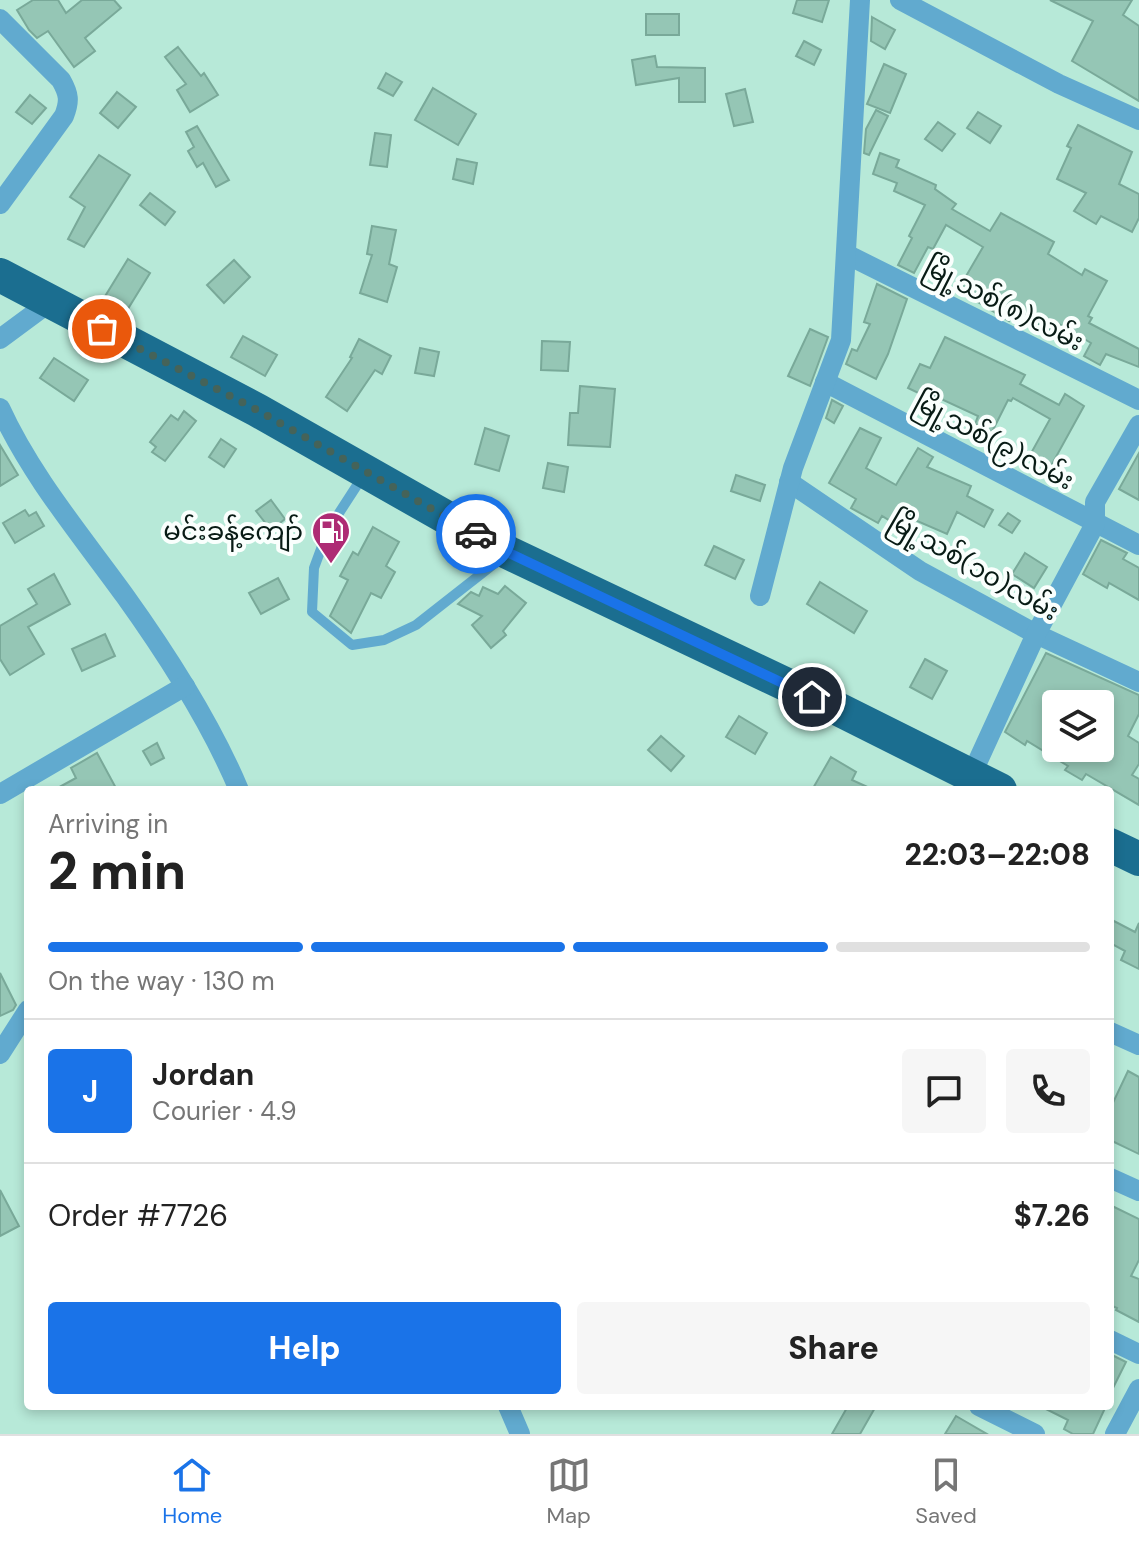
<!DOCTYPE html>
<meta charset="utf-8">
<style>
body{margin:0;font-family:"DM Sans","Noto Sans Myanmar",sans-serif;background:#f6f6f6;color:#222;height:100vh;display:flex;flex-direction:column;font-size:30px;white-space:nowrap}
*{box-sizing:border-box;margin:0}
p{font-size:26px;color:#767676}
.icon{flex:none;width:44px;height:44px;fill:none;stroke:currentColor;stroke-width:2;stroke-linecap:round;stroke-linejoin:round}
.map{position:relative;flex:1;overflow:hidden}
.panel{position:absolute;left:24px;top:786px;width:1090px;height:624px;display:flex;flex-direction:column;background:#fff;border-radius:8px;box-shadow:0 4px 12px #0003}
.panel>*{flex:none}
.controls{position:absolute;left:1042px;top:690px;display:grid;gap:16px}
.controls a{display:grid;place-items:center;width:72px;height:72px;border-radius:8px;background:#fff;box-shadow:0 4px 12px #0003;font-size:40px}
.pin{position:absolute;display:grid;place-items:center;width:68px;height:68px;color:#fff;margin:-34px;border:4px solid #fff;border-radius:50%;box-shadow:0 2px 8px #0007}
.courier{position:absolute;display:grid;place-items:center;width:80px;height:80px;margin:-40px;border:6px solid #1a73e8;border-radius:50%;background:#fff;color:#222;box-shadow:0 2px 10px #0007}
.summary em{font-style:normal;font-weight:800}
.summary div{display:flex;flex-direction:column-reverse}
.summary{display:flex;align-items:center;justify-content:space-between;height:136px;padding:0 24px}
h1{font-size:52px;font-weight:800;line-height:60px}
.bar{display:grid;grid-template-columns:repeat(4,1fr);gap:12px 8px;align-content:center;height:96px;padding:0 24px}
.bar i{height:10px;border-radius:6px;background:#e0e0e0}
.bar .on{background:#1a73e8}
.bar p{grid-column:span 4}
.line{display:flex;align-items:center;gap:20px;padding:0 24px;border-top:2px solid #e0e0e0}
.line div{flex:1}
.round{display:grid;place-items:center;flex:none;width:84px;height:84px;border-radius:8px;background:#f6f6f6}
.cta{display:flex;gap:16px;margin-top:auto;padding:16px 24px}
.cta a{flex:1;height:92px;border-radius:8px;background:#1a73e8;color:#fff;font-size:32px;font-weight:800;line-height:92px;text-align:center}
.cta a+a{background:#f6f6f6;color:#222}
.tabs{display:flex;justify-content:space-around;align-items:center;height:112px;border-top:2px solid #e0e0e0;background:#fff;font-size:22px;color:#767676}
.tabs a{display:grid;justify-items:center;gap:4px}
.tabs .on{color:#1a73e8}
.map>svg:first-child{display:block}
</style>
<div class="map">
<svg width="1139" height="1434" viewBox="0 0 1139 1434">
<rect width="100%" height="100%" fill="#b7e9d8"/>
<g fill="#95c6b5" stroke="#79a999" stroke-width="2" fill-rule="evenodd">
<path d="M 33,0 L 58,0 L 66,13 L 82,0 L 114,0 L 121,8 L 85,38 L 95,51 L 74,67 L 48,31 L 37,38 L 29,30 L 17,10 Z"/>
<path d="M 797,0 L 829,0 L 822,22 L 793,13 Z"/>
<path d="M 1050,0 L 1132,0 L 1123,15 L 1139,26 L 1139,101 L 1072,61 L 1093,21 Z"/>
<rect x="646" y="14" width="33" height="21"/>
<path d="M 872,17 L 895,30 L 885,49 L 871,41 Z"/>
<path d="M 804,41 L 821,50 L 814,65 L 796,56 Z"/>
<path d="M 178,47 L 201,76 L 204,73 L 218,95 L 190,112 L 177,90 L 186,84 L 165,57 Z"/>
<path d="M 655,56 L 657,67 L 705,68 L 705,102 L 679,102 L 679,78 L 636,85 L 632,60 Z"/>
<path d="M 884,64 L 906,74 L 890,113 L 867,104 Z"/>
<path d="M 386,73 L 402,82 L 393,96 L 378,88 Z"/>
<path d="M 433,88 L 476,114 L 458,145 L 415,120 Z"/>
<path d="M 745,89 L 753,122 L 734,126 L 726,94 Z"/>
<path d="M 117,92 L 136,107 L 118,128 L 100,113 Z"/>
<path d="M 30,95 L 46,108 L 32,124 L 16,112 Z"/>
<path d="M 876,110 L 888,116 L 869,155 L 864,153 L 866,129 Z"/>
<path d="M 978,112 L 1001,126 L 990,143 L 967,128 Z"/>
<path d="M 938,122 L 955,134 L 942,151 L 925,139 Z"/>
<path d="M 1078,125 L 1132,152 L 1119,184 L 1139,194 L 1139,218 L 1132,232 L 1101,216 L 1096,224 L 1074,211 L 1086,193 L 1057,179 L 1071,148 L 1067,146 Z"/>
<path d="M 197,126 L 229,180 L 216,187 L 203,163 L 197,167 L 188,151 L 194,147 L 186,132 Z"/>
<path d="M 375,133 L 391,135 L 387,167 L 370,165 Z"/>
<path d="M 880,153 L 899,160 L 896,167 L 936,185 L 935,189 L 956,204 L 952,209 L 990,231 L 1001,213 L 1054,242 L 1048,254 L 1082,275 L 1085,269 L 1107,281 L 1088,316 L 1092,318 L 1089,323 L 1139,349 L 1139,367 L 1106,354 L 1100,365 L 1084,356 L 1091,343 L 1054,321 L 1049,330 L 1014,311 L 1009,321 L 958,290 L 983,247 L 946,225 L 933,249 L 928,247 L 914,273 L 898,265 L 912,238 L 909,236 L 925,205 L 894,191 L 897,183 L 873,174 Z"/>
<path d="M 99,155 L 130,175 L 84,247 L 68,239 L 85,207 L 70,197 Z"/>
<path d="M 457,159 L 477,163 L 473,184 L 453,179 Z"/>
<path d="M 150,193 L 175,212 L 165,225 L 140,205 Z"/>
<path d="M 372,226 L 396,230 L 389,264 L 397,267 L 387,302 L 360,293 L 372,255 L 367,254 Z"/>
<path d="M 128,259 L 150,273 L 126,312 L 104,298 Z"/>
<path d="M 234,260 L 250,277 L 224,303 L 207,285 Z"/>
<path d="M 877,284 L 907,299 L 888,354 L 876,379 L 846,364 L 852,349 L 857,351 L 870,324 L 864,322 Z"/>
<path d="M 810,329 L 828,337 L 810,386 L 788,376 Z"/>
<path d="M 243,336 L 277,355 L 265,376 L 231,357 Z"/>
<path d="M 945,337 L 1025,375 L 1020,384 L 1059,405 L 1065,394 L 1084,406 L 1051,466 L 1030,455 L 1050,419 L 1013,398 L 1011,401 L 1008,400 L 992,432 L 975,424 L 978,416 L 937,397 L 935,401 L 908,388 L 920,364 L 930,368 Z"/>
<path d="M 359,339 L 391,356 L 382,374 L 375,370 L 347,411 L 326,397 L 352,358 L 350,357 Z"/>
<path d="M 542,341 L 570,342 L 568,371 L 541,370 Z"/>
<path d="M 420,348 L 439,352 L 434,376 L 415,373 Z"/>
<path d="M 54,358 L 88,380 L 74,401 L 40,378 Z"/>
<path d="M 580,386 L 615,389 L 610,447 L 568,445 L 570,413 L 578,413 Z"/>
<path d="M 832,400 L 843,406 L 834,423 L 826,418 Z"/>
<path d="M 184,411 L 196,421 L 165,461 L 152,452 L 156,447 L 150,442 L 171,415 L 178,420 Z"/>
<path d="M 485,428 L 509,436 L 499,471 L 475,464 Z"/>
<path d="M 860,428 L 881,438 L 866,468 L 896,485 L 918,448 L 933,457 L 927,467 L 971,486 L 967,496 L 993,510 L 984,527 L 957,512 L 947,534 L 915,520 L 908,532 L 882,516 L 878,523 L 851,508 L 856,499 L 829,483 Z"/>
<path d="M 221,439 L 236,449 L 224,467 L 209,457 Z"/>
<path d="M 0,445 L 18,475 L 0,486 Z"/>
<path d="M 1139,453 L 1139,500 L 1119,489 Z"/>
<path d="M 548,463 L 568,467 L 564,492 L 543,488 Z"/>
<path d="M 736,475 L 765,485 L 760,501 L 731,491 Z"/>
<path d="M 271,500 L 285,519 L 271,530 L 256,511 Z"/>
<path d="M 25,510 L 29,516 L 36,512 L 44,526 L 15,543 L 3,523 Z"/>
<path d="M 1008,513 L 1020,521 L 1012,533 L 999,525 Z"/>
<path d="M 373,527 L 399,542 L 386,566 L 395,572 L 381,598 L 371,593 L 351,633 L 330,616 L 348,580 L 340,576 L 353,552 L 358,555 Z"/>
<path d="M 1101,540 L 1127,553 L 1123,559 L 1139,568 L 1139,600 L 1109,583 L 1107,588 L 1083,574 Z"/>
<path d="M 714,546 L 744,560 L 735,579 L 705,565 Z"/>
<path d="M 1025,553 L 1047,567 L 1034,588 L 1012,574 Z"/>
<path d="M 54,574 L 70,604 L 28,627 L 44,654 L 10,675 L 0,659 L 0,626 L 37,604 L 28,589 Z"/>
<path d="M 278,578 L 289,599 L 261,614 L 249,593 Z"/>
<path d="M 820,582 L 867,611 L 854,633 L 807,604 Z"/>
<path d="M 505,586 L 526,603 L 503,631 L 506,635 L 491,648 L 472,625 L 482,616 L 458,604 L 471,592 L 479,596 L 483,587 L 498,594 Z"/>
<path d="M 105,634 L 115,656 L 82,671 L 72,649 Z"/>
<path d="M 1046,653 L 1139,695 L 1139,714 L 1128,736 L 1139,743 L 1139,764 L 1132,775 L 1139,779 L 1139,805 L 1086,774 L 1082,780 L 1065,770 L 1068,766 L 1027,741 L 1025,745 L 1005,732 ZM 1056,704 L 1100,704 L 1100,748 L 1056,748 Z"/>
<path d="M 925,659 L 947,671 L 932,699 L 910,687 Z"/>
<path d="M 739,716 L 767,733 L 755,754 L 726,737 Z"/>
<path d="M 661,736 L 684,756 L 671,771 L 648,750 Z"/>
<path d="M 157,743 L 164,758 L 151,765 L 143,751 Z"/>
<path d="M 97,753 L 117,790 L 54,790 L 76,778 L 71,768 Z"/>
<path d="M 831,757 L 856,772 L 852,780 L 874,790 L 812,790 Z"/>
<path d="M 1110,919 L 1135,932 L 1139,923 L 1139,969 L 1121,960 L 1125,951 L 1110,943 Z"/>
<path d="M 0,973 L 16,1005 L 13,1010 L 0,1016 Z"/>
<path d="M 1128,1071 L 1139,1077 L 1139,1154 L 1110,1140 L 1110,1109 Z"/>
<path d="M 0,1190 L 19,1226 L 0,1236 Z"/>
<path d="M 1110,1205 L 1139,1219 L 1139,1260 L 1131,1276 L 1139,1279 L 1139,1322 L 1116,1310 L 1117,1308 L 1110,1305 Z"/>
<path d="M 1110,1354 L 1126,1362 L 1110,1394 Z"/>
<path d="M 848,1406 L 876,1406 L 860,1434 L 832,1434 Z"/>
<path d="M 1040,1406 L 1106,1406 L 1093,1434 L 1073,1434 L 1064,1429 L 1068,1420 Z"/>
<path d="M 956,1416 L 987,1434 L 945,1434 Z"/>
</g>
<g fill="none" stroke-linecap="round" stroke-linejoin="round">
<path stroke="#61aacf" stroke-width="10" d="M 363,476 L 328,530 L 314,568 L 312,612 L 352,645 L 384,640 L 416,625 L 504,556"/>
<g stroke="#61aacf" stroke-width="20">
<path d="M 900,0 L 1059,84 L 1139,120"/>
<path d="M 0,19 L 61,80 C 69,94 70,101 64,116 L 0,204"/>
<path d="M 846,254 L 1139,400"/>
<path d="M 0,339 L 50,302"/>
<path d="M 825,382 L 1139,545"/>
<path d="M 0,408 C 31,476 81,535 125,596 C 168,656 210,721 239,790"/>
<path d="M 789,482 L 920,571 L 1036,634 L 1139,682"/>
<path d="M 760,596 L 793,468 L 841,340 L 860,0"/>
<path d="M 971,776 L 1036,634 L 1095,524 L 1095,502 L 1139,425"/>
<path d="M 0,794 L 185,686"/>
<path d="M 1110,1032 L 1139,1045"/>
<path d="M 0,1054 L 28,1010"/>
<path d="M 1110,1178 L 1139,1191"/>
<path d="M 1110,1340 L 1139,1354"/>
<path d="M 508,1406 L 520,1434"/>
<path d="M 979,1406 L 1035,1434"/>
<path d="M 1115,1434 L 1139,1389"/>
</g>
<g stroke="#1b6e90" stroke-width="34">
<path d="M 0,275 L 257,410 L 509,553 L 840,710 L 1000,790"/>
<path d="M 1110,845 L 1139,859"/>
</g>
</g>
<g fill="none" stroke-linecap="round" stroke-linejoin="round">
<path stroke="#456359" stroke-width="8" stroke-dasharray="0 14.4" d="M 102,329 L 257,410 L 476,534"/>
<path stroke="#1a73e8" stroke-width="10" d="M 476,534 L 509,553 L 812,697"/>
</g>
<defs>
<symbol id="fuel-pin" viewBox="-11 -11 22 30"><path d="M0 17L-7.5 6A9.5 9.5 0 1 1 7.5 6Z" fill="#ae2b74" stroke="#fafffd"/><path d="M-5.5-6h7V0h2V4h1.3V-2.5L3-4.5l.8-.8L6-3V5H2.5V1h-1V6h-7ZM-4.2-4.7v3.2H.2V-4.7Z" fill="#fff"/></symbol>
</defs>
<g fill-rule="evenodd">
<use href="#fuel-pin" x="309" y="509" width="44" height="60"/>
</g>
<g text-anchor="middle" stroke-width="8" stroke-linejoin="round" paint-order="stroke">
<g font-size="26" fill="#081b15" stroke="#fafffd">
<text transform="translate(1004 304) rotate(27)" y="9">မြို့သစ်(၈)လမ်း</text>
<text transform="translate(994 441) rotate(28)" y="9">မြို့သစ်(၉)လမ်း</text>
<text transform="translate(974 566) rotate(30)" y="9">မြို့သစ်(၁၀)လမ်း</text>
</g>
<g font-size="26" fill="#081b15" stroke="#fafffd" text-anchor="end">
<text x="303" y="540">မင်းခန့်ကျော်</text>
</g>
</g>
</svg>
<div class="controls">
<a><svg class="icon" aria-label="layers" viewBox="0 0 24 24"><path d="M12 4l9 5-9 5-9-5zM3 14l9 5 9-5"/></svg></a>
</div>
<div class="pin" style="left:102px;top:329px;background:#ea580c"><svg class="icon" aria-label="bag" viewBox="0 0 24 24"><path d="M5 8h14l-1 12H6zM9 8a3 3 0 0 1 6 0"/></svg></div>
<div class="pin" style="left:812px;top:697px;background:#1f2937"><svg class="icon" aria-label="home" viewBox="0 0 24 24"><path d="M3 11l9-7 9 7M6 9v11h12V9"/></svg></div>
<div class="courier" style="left:476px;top:534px"><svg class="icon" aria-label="car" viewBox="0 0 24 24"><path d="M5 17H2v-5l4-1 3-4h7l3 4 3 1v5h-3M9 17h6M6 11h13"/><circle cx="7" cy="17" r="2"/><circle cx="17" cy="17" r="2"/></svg></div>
<section class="panel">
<div class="summary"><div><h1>2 min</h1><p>Arriving in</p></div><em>22:03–22:08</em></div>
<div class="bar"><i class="on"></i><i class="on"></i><i class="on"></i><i></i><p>On the way · 130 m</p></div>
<div class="line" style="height:144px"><b class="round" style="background:#1a73e8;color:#fff">J</b><div><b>Jordan</b><p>Courier · 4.9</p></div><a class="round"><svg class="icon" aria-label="chat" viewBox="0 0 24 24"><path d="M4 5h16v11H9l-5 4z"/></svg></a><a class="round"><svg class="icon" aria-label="phone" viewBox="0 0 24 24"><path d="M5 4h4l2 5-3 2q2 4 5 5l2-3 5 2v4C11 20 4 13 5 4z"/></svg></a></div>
<div class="line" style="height:104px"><div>Order #7726</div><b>$7.26</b></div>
<div class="cta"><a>Help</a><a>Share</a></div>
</section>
</div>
<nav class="tabs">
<a class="on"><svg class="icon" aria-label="home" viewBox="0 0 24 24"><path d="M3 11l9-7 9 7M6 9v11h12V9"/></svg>Home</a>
<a><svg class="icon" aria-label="map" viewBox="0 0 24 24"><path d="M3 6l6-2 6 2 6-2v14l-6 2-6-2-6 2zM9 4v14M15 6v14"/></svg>Map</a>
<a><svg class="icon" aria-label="saved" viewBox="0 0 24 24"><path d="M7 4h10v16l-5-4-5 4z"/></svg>Saved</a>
</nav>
